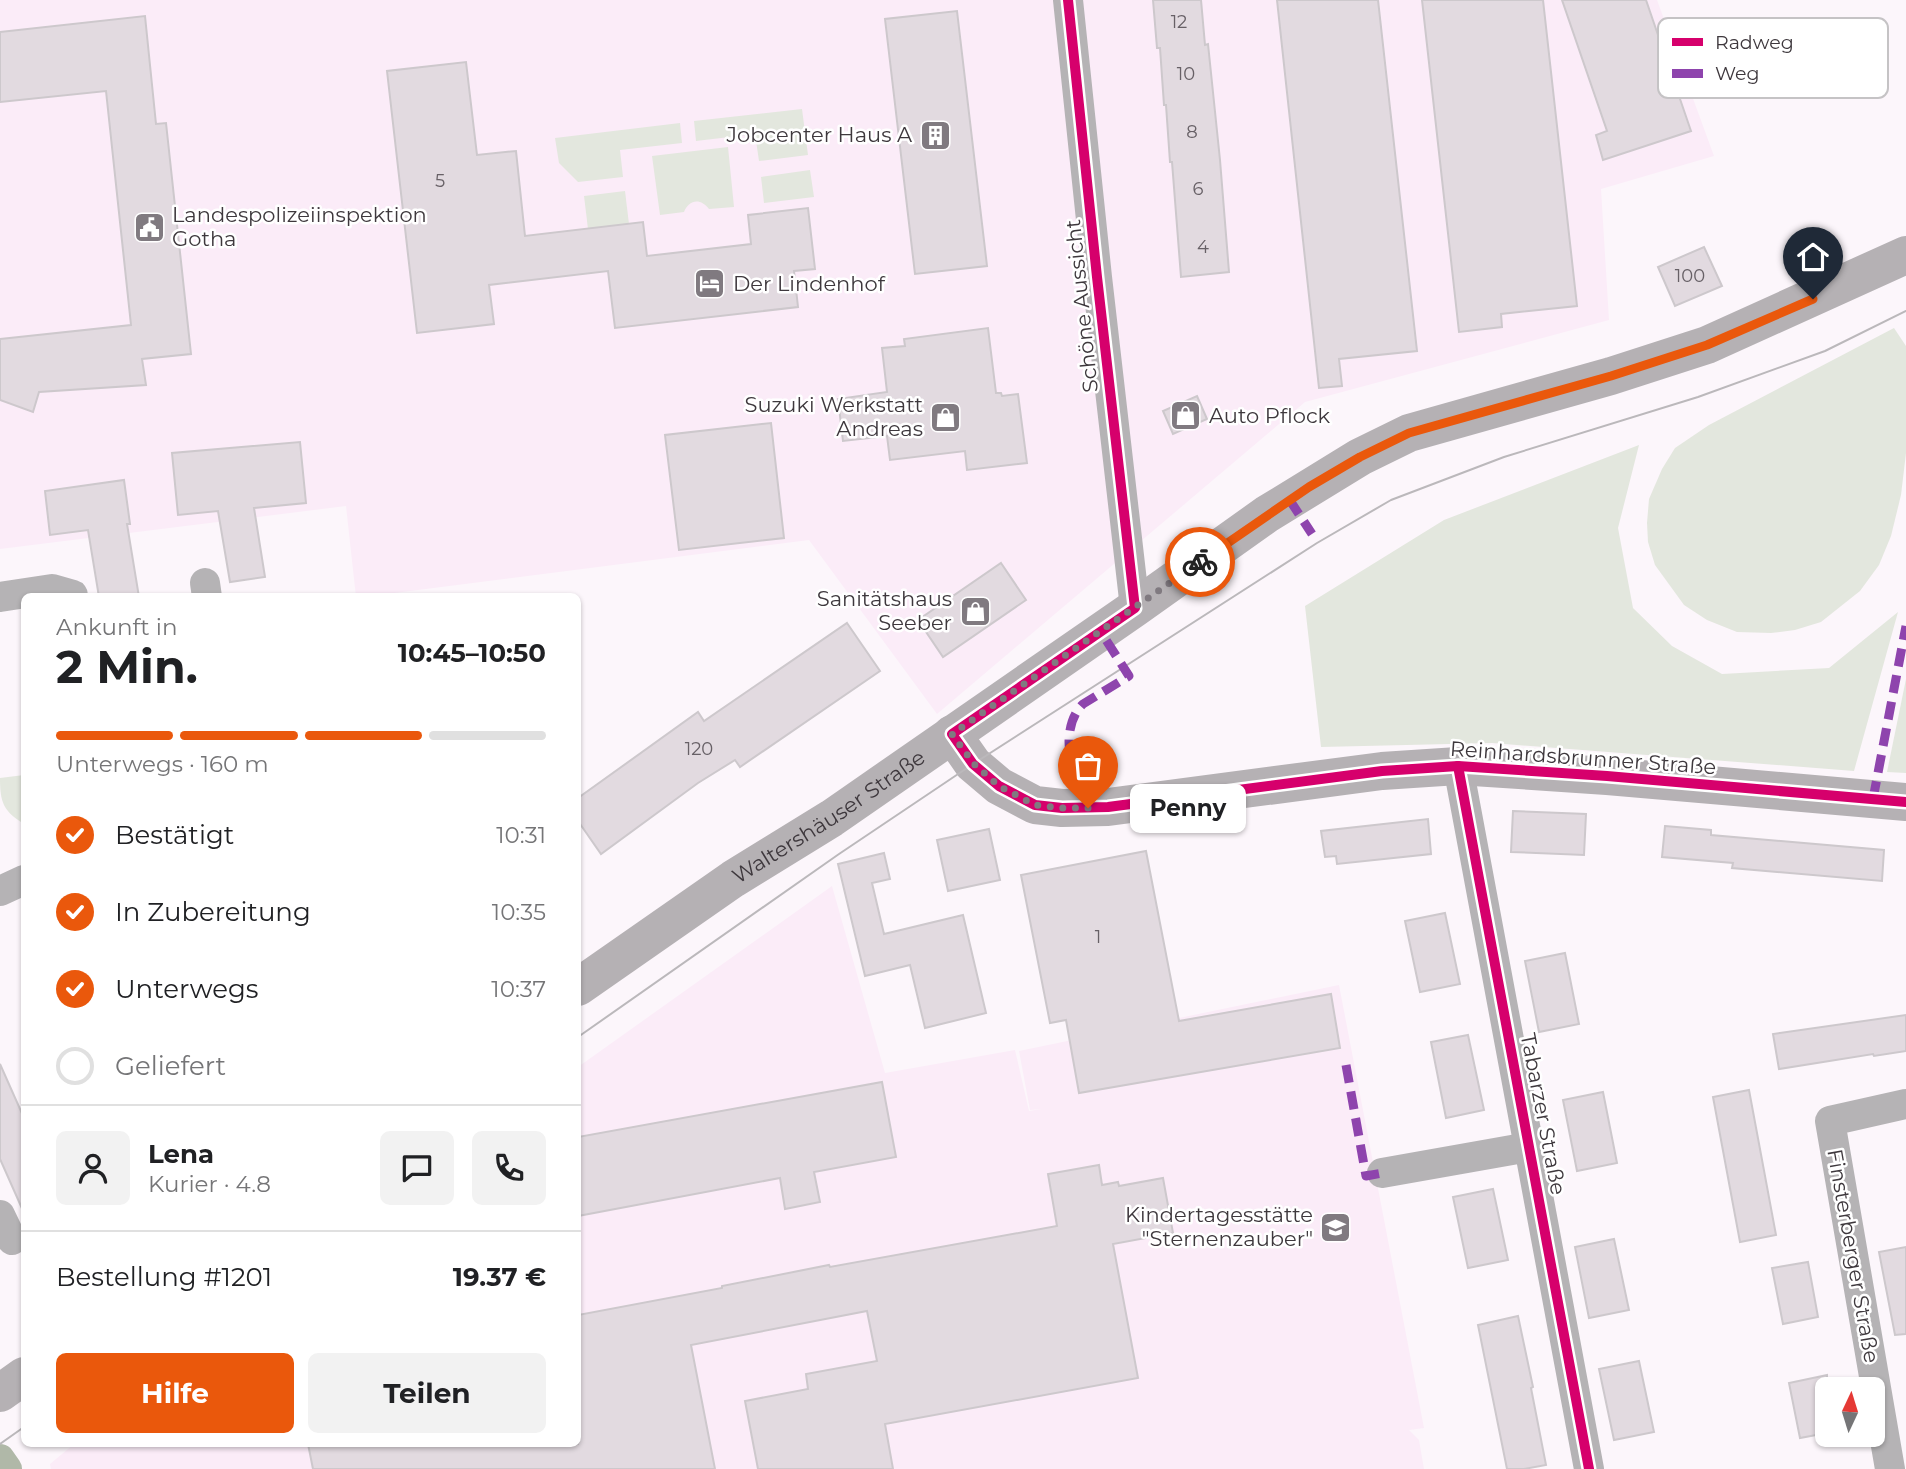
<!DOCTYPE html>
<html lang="de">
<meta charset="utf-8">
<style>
body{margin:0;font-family:Montserrat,sans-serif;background:#f2f2f2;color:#202124;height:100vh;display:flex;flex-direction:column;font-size:26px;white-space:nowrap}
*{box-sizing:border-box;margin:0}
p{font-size:23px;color:#757577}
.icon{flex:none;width:38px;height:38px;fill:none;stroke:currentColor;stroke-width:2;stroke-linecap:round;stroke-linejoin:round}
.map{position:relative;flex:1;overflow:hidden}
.panel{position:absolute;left:21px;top:593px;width:560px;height:854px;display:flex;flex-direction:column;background:#fff;border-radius:10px;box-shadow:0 2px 5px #0004}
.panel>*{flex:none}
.needle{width:46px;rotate:4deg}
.tools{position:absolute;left:1815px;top:1377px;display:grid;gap:14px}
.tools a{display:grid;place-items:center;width:70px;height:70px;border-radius:10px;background:#fff;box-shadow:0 2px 5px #0004;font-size:35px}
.pin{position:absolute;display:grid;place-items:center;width:60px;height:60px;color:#fff;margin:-72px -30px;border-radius:50% 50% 50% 0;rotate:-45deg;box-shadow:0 0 7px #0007}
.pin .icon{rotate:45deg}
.courier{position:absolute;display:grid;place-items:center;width:70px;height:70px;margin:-35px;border:5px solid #ea580c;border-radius:50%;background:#fff;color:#222;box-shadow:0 2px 9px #0007}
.bubble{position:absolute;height:49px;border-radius:10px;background:#fff;box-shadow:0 2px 5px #0004;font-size:23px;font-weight:700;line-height:49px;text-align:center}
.overview em{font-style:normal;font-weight:700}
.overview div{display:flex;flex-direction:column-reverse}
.overview{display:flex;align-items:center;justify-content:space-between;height:119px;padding:0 35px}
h1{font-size:46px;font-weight:700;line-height:52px}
.bar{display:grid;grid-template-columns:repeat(4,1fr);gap:10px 7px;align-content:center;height:84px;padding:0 35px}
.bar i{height:9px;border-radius:5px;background:#e0e0e0}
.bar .on{background:#ea580c}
.bar p{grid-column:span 4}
.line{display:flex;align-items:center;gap:18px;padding:0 35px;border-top:2px solid #e0e0e0}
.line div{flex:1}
.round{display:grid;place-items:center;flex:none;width:74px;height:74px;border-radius:10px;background:#f2f2f2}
ol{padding:0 35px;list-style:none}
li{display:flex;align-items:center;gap:21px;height:77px}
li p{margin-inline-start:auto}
li .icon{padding:7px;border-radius:50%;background:#ea580c;color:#fff;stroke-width:4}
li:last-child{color:#757577}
li i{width:38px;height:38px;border:4px solid #e0e0e0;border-radius:50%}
.button{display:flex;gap:14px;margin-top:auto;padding:14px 35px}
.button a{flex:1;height:80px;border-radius:10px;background:#ea580c;color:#fff;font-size:28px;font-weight:700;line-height:80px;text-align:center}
.button a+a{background:#f2f2f2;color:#202124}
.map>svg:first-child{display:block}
</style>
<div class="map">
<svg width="1906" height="1469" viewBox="0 0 1906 1469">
<rect width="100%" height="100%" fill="#fcf6fb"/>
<g fill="#fbecf8">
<path d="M 0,0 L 1657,0 L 1714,156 L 1601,189 L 1609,320 L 1305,402 L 937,714 L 809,540 L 363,597 L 356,597 L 346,506 L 0,549 Z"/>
<path d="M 832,886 L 885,1073 L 1015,1050 L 1029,1111 L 1041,1109 L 1030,1110 L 1019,1051 L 1339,985 L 1424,1428 L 1409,1430 L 1419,1440 L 1424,1469 L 51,1469 L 50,1464 L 74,1444 L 578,1444 L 578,1067 Z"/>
</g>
<g fill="#e3e7de">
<path d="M 802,109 L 808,155 L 759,161 L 755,134 L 696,141 L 694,121 Z"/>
<path d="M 680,123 L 682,143 L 620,150 L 623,177 L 578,182 L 559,163 L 555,138 Z"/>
<path d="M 728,147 L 734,207 L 709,209 C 701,198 689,199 684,212 L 660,215 L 652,156 Z"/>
<path d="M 810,170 L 814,197 L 764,203 L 761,177 Z"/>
<path d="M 625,191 L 629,224 L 588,229 L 584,196 Z"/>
<path d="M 1894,328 L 1906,346 L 1906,453 L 1901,495 L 1891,536 L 1879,565 L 1860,591 L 1821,622 L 1795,630 L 1771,633 L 1737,632 L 1707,620 L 1684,605 L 1655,565 L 1648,542 L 1647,523 L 1649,499 L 1662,469 L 1675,448 L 1709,425 Z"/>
<path d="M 1639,445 L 1618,528 L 1633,608 L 1672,646 L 1722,674 L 1829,668 L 1898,612 L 1854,771 L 1492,743 L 1321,747 L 1305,606 L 1444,520 Z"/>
<path d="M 1906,679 L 1906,773 L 1887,772 Z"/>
<path d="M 24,775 L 24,824 C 3,811 0,802 0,778 Z"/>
</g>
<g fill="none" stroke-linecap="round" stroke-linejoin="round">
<path stroke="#b0b8a8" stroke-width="30" d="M 0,1459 L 7,1469"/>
</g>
<g fill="#e2dae0" stroke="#cdc8cc" stroke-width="2">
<path d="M 1153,0 L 1201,0 L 1205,45 L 1208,44 L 1220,160 L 1229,272 L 1181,277 L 1172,162 L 1170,162 L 1166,105 L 1164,105 L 1160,48 L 1157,48 Z"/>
<path d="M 1277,0 L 1378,0 L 1417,351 L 1339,359 L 1342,386 L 1319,388 Z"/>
<path d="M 1422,0 L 1543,0 L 1577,306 L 1501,314 L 1502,327 L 1459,332 Z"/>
<path d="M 1562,0 L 1646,0 L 1691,131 L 1603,160 L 1596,135 L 1607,131 Z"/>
<path d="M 957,11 L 987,266 L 915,274 L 885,19 Z"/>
<path d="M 145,16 L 156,124 L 166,123 L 191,354 L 142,359 L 146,385 L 39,392 L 33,412 L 0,400 L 0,339 L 131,325 L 106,91 L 0,102 L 0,32 Z"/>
<path d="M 466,62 L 477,155 L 516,151 L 525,236 L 643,222 L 647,256 L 751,244 L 748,215 L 808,208 L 815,269 L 794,271 L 798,307 L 615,328 L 608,271 L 489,285 L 494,324 L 417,333 L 387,71 Z"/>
<path d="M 1704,247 L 1722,286 L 1675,306 L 1658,267 Z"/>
<path d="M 988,328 L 996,393 L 1001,393 L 1002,396 L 1018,394 L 1027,463 L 967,470 L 965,451 L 890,460 L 887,436 L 843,441 L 838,399 L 887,392 L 882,348 L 905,346 L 904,339 Z"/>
<path d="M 1197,396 L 1207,419 L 1173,434 L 1163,411 Z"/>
<path d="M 771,423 L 784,538 L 679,550 L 665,435 Z"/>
<path d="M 300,442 L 306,503 L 254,508 L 265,577 L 230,582 L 218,511 L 178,515 L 172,453 Z"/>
<path d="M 124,480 L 130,524 L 127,524 L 139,597 L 99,597 L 88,530 L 50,535 L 45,491 Z"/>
<path d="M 1001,563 L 1026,600 L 943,657 L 918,620 Z"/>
<path d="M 847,623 L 880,671 L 740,767 L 735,760 L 698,783 L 601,854 L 578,821 L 578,798 L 698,712 L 704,721 Z"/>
<path d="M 1513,811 L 1586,814 L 1584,855 L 1511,852 Z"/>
<path d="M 1428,819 L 1431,854 L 1337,864 L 1336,856 L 1325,857 L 1321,831 Z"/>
<path d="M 1665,826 L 1711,830 L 1711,835 L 1884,850 L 1882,881 L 1732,868 L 1733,863 L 1662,857 Z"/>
<path d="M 989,829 L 1000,880 L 948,891 L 937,840 Z"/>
<path d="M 1146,851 L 1179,1021 L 1331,994 L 1340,1048 L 1079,1093 L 1066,1020 L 1050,1023 L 1021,875 Z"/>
<path d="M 884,853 L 890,879 L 872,883 L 884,934 L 963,915 L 986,1013 L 925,1028 L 910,965 L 865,976 L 838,864 Z"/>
<path d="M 1445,913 L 1460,984 L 1420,992 L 1405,921 Z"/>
<path d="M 1565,953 L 1579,1024 L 1539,1032 L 1525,961 Z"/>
<path d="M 1906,1015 L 1906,1051 L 1874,1056 L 1873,1054 L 1779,1069 L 1773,1034 Z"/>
<path d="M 1468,1035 L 1484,1110 L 1446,1118 L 1431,1042 Z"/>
<path d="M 0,1064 L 24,1118 L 24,1213 L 0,1159 Z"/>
<path d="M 882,1082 L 896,1157 L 814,1172 L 820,1202 L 785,1209 L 780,1178 L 578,1216 L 578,1137 Z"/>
<path d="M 1749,1090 L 1776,1235 L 1740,1242 L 1713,1097 Z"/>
<path d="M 1603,1092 L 1617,1163 L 1577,1171 L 1563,1100 Z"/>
<path d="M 1099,1165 L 1102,1185 L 1118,1182 L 1119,1186 L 1163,1178 L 1173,1233 L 1113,1244 L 1138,1378 L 885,1424 L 893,1469 L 758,1469 L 745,1401 L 808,1389 L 806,1374 L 877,1361 L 867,1311 L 691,1345 L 715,1469 L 313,1469 L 308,1444 L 578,1444 L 578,1315 L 722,1288 L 722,1286 L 829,1265 L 830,1267 L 1057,1226 L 1048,1174 Z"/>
<path d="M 1493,1189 L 1508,1260 L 1468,1268 L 1453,1197 Z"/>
<path d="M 1614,1239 L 1629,1310 L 1589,1318 L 1575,1247 Z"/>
<path d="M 1906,1247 L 1906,1334 L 1895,1335 L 1879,1252 Z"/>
<path d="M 1808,1262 L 1818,1317 L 1783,1324 L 1772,1268 Z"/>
<path d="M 1518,1316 L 1533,1387 L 1531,1388 L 1546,1465 L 1524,1469 L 1507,1469 L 1478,1325 Z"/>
<path d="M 1639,1361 L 1654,1432 L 1614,1440 L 1599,1369 Z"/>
<path d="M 1827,1375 L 1827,1433 L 1800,1438 L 1789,1383 Z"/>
</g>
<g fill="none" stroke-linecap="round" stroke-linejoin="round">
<g stroke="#b5b3b5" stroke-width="30">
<path d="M 1068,0 L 1097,277 L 1135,608"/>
<path d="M 205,583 L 207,597"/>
<path d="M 0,597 L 52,589 L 73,595 L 73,597"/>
<path d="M 1458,766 L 1589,1469"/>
<path d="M 0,891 L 24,880"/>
<path d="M 1382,1173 L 1529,1147"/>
<path d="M 0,1215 L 12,1240"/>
<path d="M 1890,1469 L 1830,1121 L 1906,1104"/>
</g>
<g stroke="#b5b1b4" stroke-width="38">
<path d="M 952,734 L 973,764 L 999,786 L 1035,805 L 1062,808 L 1108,807 L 1382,771 L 1458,766 L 1607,776 L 1906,802"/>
<path id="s1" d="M 578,987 L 733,879 L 832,818 L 1135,608 L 1267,514 L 1360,457 L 1409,433 L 1611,376 L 1707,345 L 1906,255"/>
<path d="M 0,1393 L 24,1376"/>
</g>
<g stroke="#bbb8bb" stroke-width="2">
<path d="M 578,1037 L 839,854 L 973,764 L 1317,543 L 1391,500 L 1504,457 L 1698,397 L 1825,351 L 1906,311"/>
<path d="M 0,1444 L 24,1427"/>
</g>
<g stroke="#8e44ad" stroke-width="9" stroke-dasharray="18 9" stroke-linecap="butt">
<path d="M 1289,499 L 1312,534"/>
<path d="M 1873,799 L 1906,626"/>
<path d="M 1088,808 C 1086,801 1086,793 1083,786 C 1082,783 1079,780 1077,777 C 1066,755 1065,721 1083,704 L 1129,676 L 1101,632"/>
<path d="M 1346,1065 L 1366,1176 L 1382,1173"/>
</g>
<defs>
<g id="cycleway">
<path d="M 1068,0 L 1097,277 L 1135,608 L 952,734 L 973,764 L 999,786 L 1035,805 L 1062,808 L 1108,807 L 1382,771 L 1458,766 L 1607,776 L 1906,802"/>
<path d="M 1458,766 L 1589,1469"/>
</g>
</defs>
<use href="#cycleway" stroke="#fff" stroke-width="15"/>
<use href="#cycleway" stroke="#d6006c" stroke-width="10"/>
</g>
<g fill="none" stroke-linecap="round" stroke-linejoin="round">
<path stroke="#807a80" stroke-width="7" stroke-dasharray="0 12.6" d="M 1088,808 L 1062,808 L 1035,805 L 999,786 L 974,764 L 952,734 L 1200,562"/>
<path stroke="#ea580c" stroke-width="9" d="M 1200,562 L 1309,487 L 1360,457 L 1409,433 L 1611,376 L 1707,345 L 1813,299"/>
</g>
<defs>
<symbol id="building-square" viewBox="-11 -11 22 22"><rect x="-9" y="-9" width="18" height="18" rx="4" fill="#807a80" stroke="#fff"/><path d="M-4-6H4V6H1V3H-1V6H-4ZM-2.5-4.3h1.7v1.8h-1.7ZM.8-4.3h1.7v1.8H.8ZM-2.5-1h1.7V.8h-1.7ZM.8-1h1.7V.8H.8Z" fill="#fff"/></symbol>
<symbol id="civic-square" viewBox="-11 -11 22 22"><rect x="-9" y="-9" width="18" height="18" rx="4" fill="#807a80" stroke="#fff"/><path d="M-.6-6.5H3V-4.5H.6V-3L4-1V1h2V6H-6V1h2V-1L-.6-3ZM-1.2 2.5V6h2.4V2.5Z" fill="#fff"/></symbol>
<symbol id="hotel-square" viewBox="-11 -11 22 22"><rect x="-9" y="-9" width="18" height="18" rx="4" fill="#807a80" stroke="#fff"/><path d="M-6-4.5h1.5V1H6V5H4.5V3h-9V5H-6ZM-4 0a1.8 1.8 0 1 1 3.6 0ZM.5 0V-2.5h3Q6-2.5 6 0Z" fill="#fff"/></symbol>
<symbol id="shop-square" viewBox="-11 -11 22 22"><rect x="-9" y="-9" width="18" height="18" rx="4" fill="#807a80" stroke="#fff"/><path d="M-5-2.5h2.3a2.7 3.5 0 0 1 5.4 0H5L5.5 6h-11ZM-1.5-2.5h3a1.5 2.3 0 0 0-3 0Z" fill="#fff"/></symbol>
<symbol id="school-square" viewBox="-11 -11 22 22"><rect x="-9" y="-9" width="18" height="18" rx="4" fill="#807a80" stroke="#fff"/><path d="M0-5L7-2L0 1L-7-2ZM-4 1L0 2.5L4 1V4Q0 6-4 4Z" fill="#fff"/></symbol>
</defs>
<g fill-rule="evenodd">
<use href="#building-square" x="918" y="118" width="35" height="35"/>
<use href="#civic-square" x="132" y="210" width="35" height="35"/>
<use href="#hotel-square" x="692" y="266" width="35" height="35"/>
<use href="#shop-square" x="1168" y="398" width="35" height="35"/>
<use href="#shop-square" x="928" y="400" width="35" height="35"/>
<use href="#shop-square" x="958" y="594" width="35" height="35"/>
<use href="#school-square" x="1318" y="1210" width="35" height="35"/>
</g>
<g text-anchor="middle" stroke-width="5" stroke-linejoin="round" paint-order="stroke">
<g font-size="18" fill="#676066">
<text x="1179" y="28">12</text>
<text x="1186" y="80">10</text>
<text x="1192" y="138">8</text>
<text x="440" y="187">5</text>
<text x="1198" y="195">6</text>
<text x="1203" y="253">4</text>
<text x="1690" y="282">100</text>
<text x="699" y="755">120</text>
<text x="1098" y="943">1</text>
</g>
<g font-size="21" fill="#3e383d" stroke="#fff" text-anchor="end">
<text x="912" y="142">Jobcenter Haus A</text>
<text x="172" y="222" text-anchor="start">Landespolizeiinspektion<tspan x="172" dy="24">Gotha</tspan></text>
<text x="733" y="291" text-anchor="start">Der Lindenhof</text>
<text x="923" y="412">Suzuki Werkstatt<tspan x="923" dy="24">Andreas</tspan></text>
<text x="1209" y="423" text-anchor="start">Auto Pflock</text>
<text x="952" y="606">Sanitätshaus<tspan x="952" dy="24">Seeber</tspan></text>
<text x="1313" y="1222">Kindertagesstätte<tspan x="1313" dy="24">"Sternenzauber"</tspan></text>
</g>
<g font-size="21" fill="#3e383d" stroke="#fff">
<text transform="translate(1082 306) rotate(-96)" y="7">Schöne Aussicht</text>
<text transform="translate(1583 758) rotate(4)" y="7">Reinhardsbrunner Straße</text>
<text dy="7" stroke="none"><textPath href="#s1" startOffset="303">Waltershäuser Straße</textPath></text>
<text transform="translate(1543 1114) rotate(79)" y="7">Tabarzer Straße</text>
<text transform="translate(1853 1256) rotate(80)" y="7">Finsterberger Straße</text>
</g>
</g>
<rect x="1658" y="18" width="230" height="80" rx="10" fill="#fff" stroke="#c5c3c5" stroke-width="2"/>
<rect x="1672" y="38" width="31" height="8" fill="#d6006c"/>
<rect x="1672" y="69" width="31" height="9" fill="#8e44ad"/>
<g font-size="19" fill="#3e383d">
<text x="1715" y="49">Radweg</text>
<text x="1715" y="80">Weg</text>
</g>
</svg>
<div class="tools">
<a><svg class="needle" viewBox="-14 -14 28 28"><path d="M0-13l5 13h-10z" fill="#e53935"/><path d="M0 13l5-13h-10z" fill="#757577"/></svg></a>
</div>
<div class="pin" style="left:1088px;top:808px;background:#ea580c"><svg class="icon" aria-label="bag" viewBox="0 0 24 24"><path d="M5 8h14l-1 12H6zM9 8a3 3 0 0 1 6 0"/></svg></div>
<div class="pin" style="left:1813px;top:299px;background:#1f2937"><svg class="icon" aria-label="home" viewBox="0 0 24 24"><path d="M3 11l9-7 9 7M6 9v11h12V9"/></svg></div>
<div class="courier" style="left:1200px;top:562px"><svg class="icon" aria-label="bike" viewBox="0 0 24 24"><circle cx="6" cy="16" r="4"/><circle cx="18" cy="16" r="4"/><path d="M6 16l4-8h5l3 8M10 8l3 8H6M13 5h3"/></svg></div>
<div class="bubble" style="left:1130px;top:784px;width:116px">Penny</div>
<section class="panel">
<div class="overview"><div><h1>2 Min.</h1><p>Ankunft in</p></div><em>10:45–10:50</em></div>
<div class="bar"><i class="on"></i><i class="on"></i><i class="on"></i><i></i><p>Unterwegs · 160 m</p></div>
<ol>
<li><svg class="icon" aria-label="check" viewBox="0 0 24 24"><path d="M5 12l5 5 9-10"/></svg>Bestätigt<p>10:31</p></li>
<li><svg class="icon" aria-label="check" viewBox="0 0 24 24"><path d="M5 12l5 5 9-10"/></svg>In Zubereitung<p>10:35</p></li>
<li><svg class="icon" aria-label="check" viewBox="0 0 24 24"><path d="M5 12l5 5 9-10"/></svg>Unterwegs<p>10:37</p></li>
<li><i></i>Geliefert</li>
</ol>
<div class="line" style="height:126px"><a class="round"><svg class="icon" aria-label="person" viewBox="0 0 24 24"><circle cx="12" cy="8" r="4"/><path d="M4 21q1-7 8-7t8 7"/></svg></a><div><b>Lena</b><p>Kurier · 4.8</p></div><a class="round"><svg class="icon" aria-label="chat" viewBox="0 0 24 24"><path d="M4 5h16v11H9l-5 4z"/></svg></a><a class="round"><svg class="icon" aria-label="phone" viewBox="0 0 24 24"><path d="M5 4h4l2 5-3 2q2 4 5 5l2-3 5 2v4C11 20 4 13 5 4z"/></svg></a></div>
<div class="line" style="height:91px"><div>Bestellung #1201</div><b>19.37 €</b></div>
<div class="button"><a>Hilfe</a><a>Teilen</a></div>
</section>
</div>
